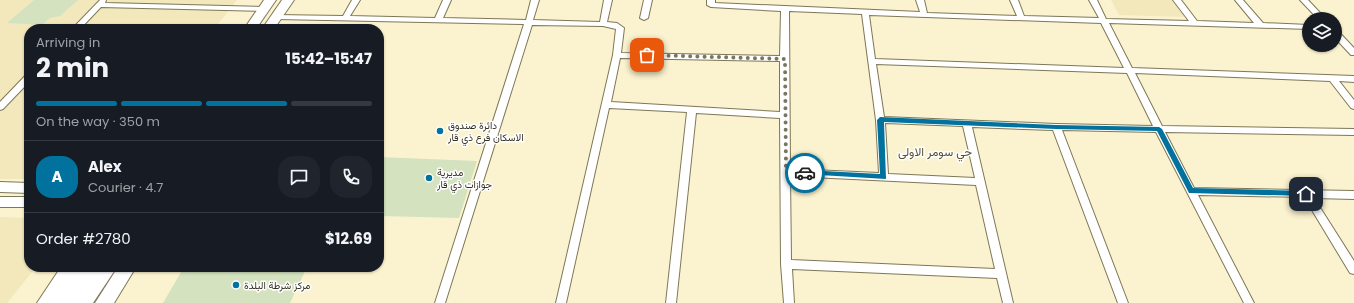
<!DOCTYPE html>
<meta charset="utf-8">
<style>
body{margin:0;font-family:Poppins,Vazirmatn,sans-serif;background:#20242c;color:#f1f3f6;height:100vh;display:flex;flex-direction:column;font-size:15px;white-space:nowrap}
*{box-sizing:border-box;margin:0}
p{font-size:13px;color:#9ea1a6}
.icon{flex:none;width:22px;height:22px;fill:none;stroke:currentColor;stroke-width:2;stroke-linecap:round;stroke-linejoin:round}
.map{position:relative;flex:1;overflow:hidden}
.sheet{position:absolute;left:24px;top:24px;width:360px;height:248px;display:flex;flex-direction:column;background:#171b24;border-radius:16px;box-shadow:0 1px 3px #0004}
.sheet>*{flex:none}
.controls{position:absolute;left:1302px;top:12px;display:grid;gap:8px}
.controls a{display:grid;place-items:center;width:40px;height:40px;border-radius:50%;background:#171b24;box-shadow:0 1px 3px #0004;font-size:20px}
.pin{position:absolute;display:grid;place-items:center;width:34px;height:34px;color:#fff;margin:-17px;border-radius:8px;box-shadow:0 2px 6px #0006}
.courier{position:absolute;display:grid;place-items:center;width:40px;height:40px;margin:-20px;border:3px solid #00729d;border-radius:50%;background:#fff;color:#222;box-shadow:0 1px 5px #0007}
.head em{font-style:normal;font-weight:700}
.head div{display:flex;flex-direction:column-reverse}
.head{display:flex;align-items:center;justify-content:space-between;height:68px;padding:0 12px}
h1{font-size:26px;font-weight:700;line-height:30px}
.bar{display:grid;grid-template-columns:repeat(4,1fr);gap:6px 4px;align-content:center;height:48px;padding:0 12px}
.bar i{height:5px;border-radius:3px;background:#363941}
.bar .current{background:#00729d}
.bar p{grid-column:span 4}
.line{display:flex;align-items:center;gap:10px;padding:0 12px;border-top:1px solid #363941}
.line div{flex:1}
.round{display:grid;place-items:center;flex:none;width:42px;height:42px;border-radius:16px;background:#20242c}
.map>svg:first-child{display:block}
</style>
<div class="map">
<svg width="1354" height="303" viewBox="0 0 1354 303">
<rect width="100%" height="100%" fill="#fbf3cf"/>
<g fill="#f2e8bc">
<path d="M 0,0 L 237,0 L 214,29 L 29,29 L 29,179 L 0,179 Z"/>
<path d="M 1111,0 L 1172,0 L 1184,17 L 1119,15 Z"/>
<path d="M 0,217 L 29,218 L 29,267 L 36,267 L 7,303 L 0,303 Z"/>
</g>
<g fill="#d5e2bf">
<path d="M 34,0 L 78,0 L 60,16 L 50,18 L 42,25 L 7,23 Z"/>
<path d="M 379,157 L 477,161 L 459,218 L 379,216 Z"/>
<path d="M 184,267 L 307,267 L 290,303 L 163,303 Z"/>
</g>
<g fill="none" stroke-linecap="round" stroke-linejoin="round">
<defs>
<g id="minor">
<path d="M 100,0 L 106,0 L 105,3 L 263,7 L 267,9 L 263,11 L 101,7 L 80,29 L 72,29 Z"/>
<path d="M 352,0 L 360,0 L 350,16 L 435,18 L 443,0 L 451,0 L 443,18 L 526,20 L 531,0 L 539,0 L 533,20 L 600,22 L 604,0 L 612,0 L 607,22 L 617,23 L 624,28 L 621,53 L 780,56 L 781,11 L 711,7 L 707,5 L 707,0 L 715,0 L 715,3 L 920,12 L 916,0 L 924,0 L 927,13 L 1017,16 L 1010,0 L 1018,0 L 1024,16 L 1099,18 L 1089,0 L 1097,0 L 1106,19 L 1189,21 L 1173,0 L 1181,0 L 1197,21 L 1254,23 L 1235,0 L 1243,0 L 1263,23 L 1309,25 L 1309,29 L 1109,23 L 1132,68 L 1354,76 L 1354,82 L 1339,81 L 1354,100 L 1354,109 L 1351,108 L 1330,81 L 1135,73 L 1162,126 L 1354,129 L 1354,135 L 1165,132 L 1194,188 L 1354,191 L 1354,199 L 1314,198 L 1354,261 L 1354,274 L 1350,273 L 1304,197 L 1198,195 L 1254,303 L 1244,303 L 1156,132 L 1062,130 L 1128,303 L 1118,303 L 1053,130 L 972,127 L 1013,303 L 1003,303 L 997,278 L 792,269 L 794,303 L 784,303 L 781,264 L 780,118 L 696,113 L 676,303 L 666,303 L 687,112 L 609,108 L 566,303 L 556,303 L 613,55 L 616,29 L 603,26 L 532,25 L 445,303 L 435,303 L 524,24 L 276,19 L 272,17 L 276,15 L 343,16 ZM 789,11 L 862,14 L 876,120 L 879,173 L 790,169 ZM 869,15 L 1101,23 L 1124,68 L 875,59 ZM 620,58 L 780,61 L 780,112 L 611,102 ZM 876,64 L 1127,73 L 1153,126 L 1056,124 L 884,117 ZM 885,123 L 963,126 L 975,178 L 888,174 ZM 790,176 L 976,185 L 995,269 L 791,260 Z"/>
<path d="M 644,0 L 652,0 L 648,18 L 644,20 L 640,18 Z"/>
<path d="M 1300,0 L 1308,0 L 1326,19 L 1318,19 Z"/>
<path d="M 1335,31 L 1338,31 L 1354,48 L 1354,55 L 1351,55 L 1335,38 Z"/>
<path d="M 29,74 L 29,82 L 3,109 L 0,110 L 0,102 L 26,75 Z"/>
</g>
<g id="tertiary">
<path d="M 0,182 L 29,183 L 29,193 L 0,192 Z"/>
<rect x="0" y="197" width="29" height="10"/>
</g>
<g id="trunk">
<path d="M 264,0 L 276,0 L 256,29 L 244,29 Z"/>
<path d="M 282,0 L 294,0 L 274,29 L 262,29 Z"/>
<path d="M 61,267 L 80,267 L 78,270 L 80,267 L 117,267 L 93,303 L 37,303 Z"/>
<path d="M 118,267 L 136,267 L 114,303 L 95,303 Z"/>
</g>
</defs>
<use href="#minor" stroke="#7e7757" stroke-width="2"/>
<use href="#tertiary" stroke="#7e7757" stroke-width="2"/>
<use href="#trunk" stroke="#7e7757" stroke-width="2"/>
<use href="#minor" fill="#fff" fill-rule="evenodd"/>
<use href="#tertiary" fill="#fff" fill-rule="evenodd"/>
<use href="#trunk" fill="#fff" fill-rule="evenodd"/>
</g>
<path fill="#00729d" d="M 880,117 L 1056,125 L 1159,127 L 1162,129 L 1193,188 L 1306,191 L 1310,194 L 1306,196 L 1189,193 L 1157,131 L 1056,129 L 884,122 L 886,179 L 803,174 L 803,171 L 805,170 L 880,174 L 877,120 Z"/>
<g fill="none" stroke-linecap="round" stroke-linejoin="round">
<path stroke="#7a755f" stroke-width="4" stroke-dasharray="0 7.2" d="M 647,55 L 785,59 L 786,172 L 805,173"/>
</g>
<g fill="#00729d" stroke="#fff" stroke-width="1.5">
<circle cx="440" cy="131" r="4"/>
<circle cx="429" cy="178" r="4"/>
<circle cx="236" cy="285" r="4"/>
</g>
<g text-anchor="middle" stroke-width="3" stroke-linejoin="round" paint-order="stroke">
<g font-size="10" fill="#343123" stroke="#fff" text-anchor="start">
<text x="448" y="129">دائرة صندوق<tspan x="448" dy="12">الاسكان فرع ذي قار</tspan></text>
<text x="437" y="176">مديرية<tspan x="437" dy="12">جوازات ذي قار</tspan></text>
<text x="244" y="289">مركز شرطة البلدة</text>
</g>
<g font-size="12" fill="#575031" stroke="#fff">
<text x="935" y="156">حي سومر الاولى</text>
</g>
</g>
</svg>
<div class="controls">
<a><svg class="icon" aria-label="layers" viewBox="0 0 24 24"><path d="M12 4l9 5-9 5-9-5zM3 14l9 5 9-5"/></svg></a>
</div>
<div class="pin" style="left:647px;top:55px;background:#ea580c"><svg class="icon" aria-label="bag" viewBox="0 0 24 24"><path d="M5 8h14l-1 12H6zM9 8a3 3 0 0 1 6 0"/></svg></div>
<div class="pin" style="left:1306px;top:194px;background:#1f2937"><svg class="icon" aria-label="home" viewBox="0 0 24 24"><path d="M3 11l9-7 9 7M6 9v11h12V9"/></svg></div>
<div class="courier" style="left:805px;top:173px"><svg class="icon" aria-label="car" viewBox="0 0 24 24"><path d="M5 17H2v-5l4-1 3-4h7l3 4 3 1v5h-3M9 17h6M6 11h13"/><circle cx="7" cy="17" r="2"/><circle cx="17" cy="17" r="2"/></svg></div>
<section class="sheet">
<div class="head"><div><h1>2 min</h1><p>Arriving in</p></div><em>15:42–15:47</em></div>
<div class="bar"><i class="current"></i><i class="current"></i><i class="current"></i><i></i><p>On the way · 350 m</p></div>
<div class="line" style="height:72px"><b class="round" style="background:#00729d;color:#fff">A</b><div><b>Alex</b><p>Courier · 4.7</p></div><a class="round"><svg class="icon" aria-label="chat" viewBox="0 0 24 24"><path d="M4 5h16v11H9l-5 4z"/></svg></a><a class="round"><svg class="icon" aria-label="phone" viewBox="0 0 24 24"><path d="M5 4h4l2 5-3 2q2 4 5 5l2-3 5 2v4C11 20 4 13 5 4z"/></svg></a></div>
<div class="line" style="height:52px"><div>Order #2780</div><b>$12.69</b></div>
</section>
</div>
